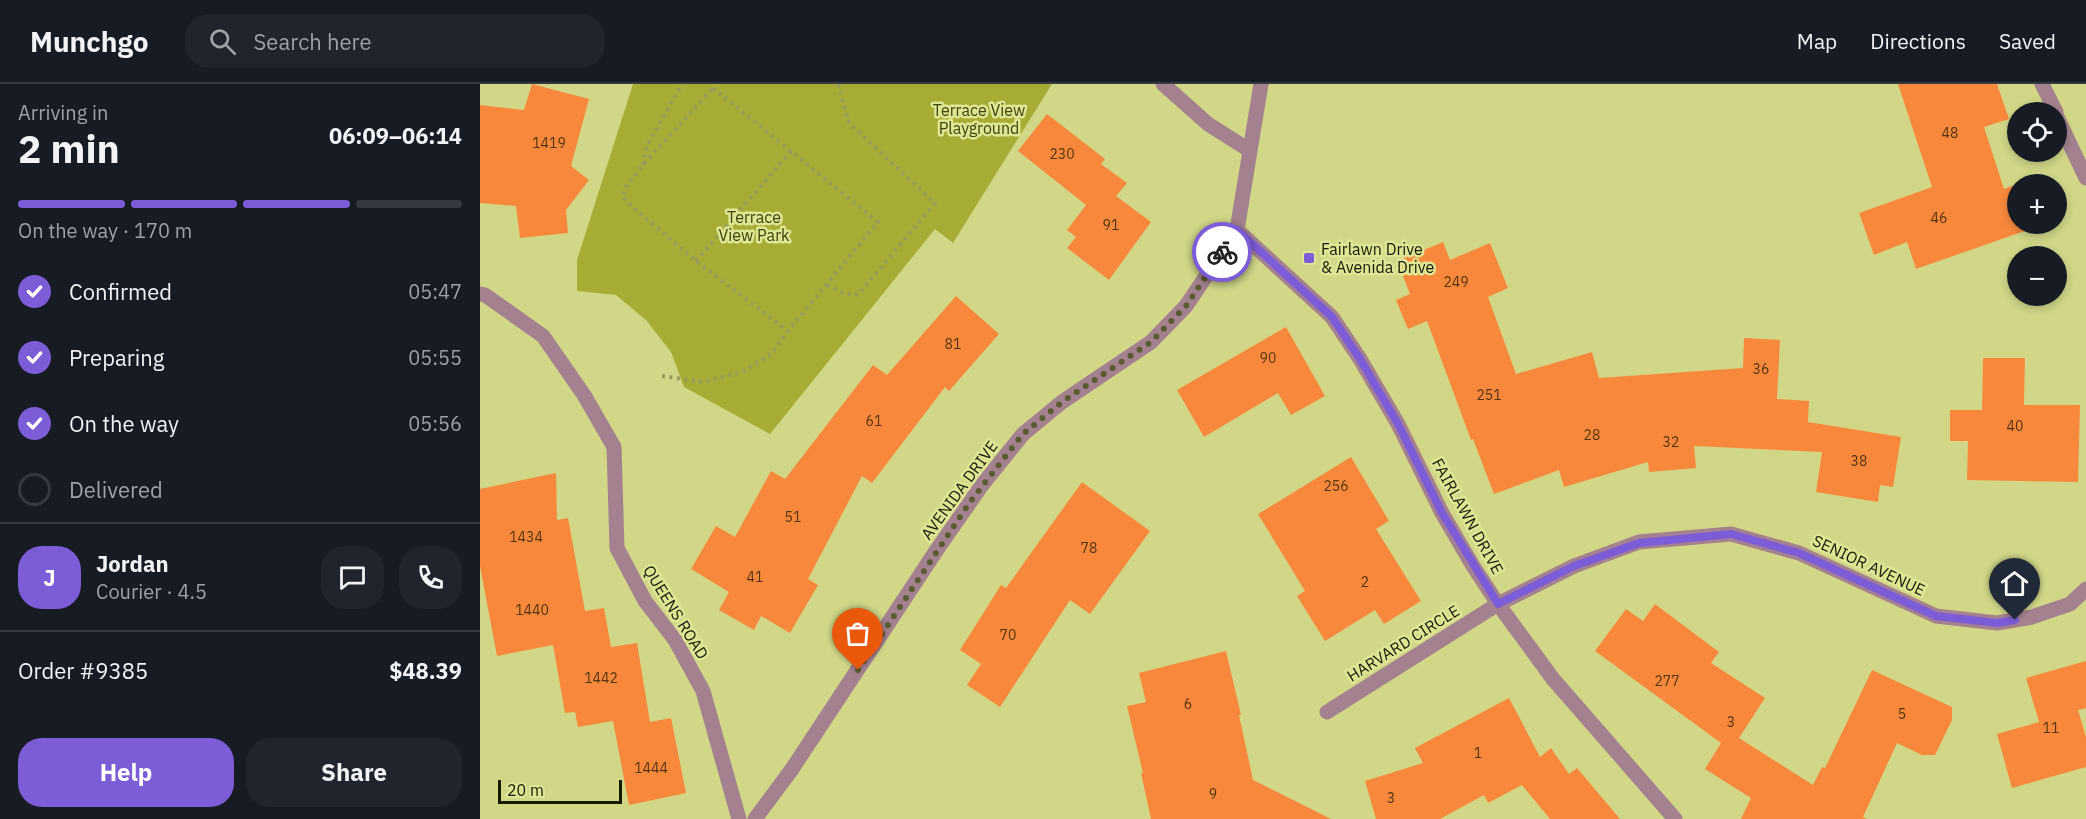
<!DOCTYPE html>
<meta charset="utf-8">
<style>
body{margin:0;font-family:"IBM Plex Sans",sans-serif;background:#20242c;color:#f1f3f6;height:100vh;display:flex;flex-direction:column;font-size:22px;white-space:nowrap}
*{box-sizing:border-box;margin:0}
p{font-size:20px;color:#9ea1a6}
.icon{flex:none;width:33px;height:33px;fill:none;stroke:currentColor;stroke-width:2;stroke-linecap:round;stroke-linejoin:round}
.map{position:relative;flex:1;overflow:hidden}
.panel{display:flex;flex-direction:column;background:#171b24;width:480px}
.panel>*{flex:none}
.buttons{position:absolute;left:1527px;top:18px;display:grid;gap:12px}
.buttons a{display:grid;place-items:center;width:60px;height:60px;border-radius:50%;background:#171b24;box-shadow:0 3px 9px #0003;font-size:30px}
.scale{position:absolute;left:18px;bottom:15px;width:124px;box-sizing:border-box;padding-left:6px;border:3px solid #181900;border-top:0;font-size:16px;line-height:21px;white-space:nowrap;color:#181900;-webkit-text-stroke:4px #dee594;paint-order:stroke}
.pin{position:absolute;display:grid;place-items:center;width:51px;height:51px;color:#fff;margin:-62px -26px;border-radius:50% 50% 50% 0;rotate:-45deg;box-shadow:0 0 6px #0007}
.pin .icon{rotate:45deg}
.courier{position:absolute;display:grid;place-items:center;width:60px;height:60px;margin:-30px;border:4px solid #7d5cd7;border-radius:50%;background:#fff;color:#222;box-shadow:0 2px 8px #0007}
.headline em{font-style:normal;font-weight:800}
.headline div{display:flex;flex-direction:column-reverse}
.headline{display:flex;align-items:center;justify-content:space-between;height:102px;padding:0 18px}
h1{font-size:39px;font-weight:800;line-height:45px}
.bar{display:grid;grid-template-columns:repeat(4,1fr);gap:9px 6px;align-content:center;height:72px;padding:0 18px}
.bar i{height:8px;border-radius:4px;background:#363941}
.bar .current{background:#7d5cd7}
.bar p{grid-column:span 4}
.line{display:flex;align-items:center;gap:15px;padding:0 18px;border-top:2px solid #363941}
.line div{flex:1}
.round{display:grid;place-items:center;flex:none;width:63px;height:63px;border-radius:24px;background:#20242c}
ol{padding:0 18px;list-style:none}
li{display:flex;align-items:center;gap:18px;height:66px}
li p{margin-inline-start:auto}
li .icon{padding:6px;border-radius:50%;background:#7d5cd7;color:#fff;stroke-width:4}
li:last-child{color:#9ea1a6}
li i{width:33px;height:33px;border:3px solid #363941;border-radius:50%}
.primary-button{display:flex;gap:12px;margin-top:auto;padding:12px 18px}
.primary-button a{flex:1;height:69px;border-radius:24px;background:#7d5cd7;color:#fff;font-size:24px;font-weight:800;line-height:69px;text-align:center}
.primary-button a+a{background:#20242c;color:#f1f3f6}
header{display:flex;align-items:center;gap:36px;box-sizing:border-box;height:84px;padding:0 30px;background:#171b24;border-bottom:2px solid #363941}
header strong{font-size:28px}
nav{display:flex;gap:33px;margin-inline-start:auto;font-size:21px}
.search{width:420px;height:54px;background:#20242c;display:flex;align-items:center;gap:15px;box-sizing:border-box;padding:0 21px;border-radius:24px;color:#9ea1a6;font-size:22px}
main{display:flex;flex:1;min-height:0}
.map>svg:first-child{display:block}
</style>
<header>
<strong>Munchgo</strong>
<div class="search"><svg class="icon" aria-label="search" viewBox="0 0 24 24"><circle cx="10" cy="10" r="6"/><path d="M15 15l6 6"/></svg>Search here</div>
<nav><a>Map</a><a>Directions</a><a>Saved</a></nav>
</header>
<main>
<section class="panel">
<div class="headline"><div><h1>2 min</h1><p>Arriving in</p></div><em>06:09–06:14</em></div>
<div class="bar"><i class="current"></i><i class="current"></i><i class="current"></i><i></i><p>On the way · 170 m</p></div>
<ol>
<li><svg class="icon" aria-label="check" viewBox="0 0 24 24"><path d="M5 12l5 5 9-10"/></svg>Confirmed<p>05:47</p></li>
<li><svg class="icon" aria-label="check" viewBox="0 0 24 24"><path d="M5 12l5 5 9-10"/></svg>Preparing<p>05:55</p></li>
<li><svg class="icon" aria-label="check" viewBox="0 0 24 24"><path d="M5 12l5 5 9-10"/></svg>On the way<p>05:56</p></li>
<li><i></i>Delivered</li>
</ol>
<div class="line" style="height:108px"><b class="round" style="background:#7d5cd7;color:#fff">J</b><div><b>Jordan</b><p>Courier · 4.5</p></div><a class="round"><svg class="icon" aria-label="chat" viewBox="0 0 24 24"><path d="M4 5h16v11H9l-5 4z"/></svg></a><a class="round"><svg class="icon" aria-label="phone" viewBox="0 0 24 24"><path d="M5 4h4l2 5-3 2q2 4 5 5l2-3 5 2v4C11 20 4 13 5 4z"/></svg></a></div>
<div class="line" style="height:78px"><div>Order #9385</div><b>$48.39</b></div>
<div class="primary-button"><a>Help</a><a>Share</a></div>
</section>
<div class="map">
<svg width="1606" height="735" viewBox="0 0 1606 735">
<rect width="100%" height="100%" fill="#d1d787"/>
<path fill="#a7ad34" d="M 153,0 L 572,0 L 473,159 L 455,145 L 290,350 L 204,303 L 191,268 L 166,236 L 136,211 L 97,207 L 97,176 Z"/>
<g fill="#f8893c">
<path d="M 52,0 L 109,15 L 91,82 L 109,96 L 86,126 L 88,149 L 40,154 L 36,122 L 0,119 L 0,21 L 44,26 Z"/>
<path d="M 1418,0 L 1517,0 L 1529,35 L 1504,43 L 1524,105 L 1547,97 L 1548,100 L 1538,100 L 1538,140 L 1562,141 L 1436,185 L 1427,158 L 1394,171 L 1379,129 L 1452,103 Z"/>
<path d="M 567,30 L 625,75 L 621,80 L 647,99 L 636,112 L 671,138 L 629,196 L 587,164 L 596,153 L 587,146 L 606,121 L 538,67 Z"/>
<path d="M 963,158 L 970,176 L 1010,159 L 1028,204 L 1008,213 L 1036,290 L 1112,268 L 1119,294 L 1263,284 L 1264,254 L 1300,256 L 1297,315 L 1329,317 L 1328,338 L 1421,353 L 1413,403 L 1400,401 L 1398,418 L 1336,408 L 1342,368 L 1214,362 L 1216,384 L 1169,388 L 1168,378 L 1084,403 L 1079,386 L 1014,410 L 993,355 L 991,356 L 947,237 L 928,245 L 916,216 L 930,210 L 917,177 Z"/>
<path d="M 476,212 L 519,250 L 469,307 L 465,303 L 392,399 L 382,392 L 328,495 L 338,501 L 310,549 L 281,532 L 274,546 L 239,526 L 249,508 L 211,485 L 236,442 L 255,453 L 291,387 L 305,395 L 393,281 L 407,291 Z"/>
<path d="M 806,243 L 845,312 L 811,331 L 798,309 L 724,353 L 697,306 Z"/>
<path d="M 1503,274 L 1545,274 L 1544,321 L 1600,321 L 1598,398 L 1487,396 L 1488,357 L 1470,357 L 1470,326 L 1502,326 Z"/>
<path d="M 871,373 L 909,437 L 896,445 L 941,517 L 904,540 L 895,526 L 845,557 L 817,512 L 825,507 L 778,430 Z"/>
<path d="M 76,389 L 77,436 L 88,434 L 105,527 L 124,524 L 131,563 L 157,559 L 170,638 L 191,634 L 206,709 L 149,721 L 133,637 L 98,643 L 95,628 L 85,629 L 73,561 L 17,572 L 0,482 L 0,405 Z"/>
<path d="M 602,398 L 670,447 L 610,530 L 590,516 L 520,623 L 487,601 L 501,580 L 480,566 L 521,501 L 526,504 Z"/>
<path d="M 1175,520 L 1239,568 L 1231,579 L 1285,614 L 1259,654 L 1333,701 L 1342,683 L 1345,684 L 1392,586 L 1472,623 L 1472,636 L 1455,671 L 1442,671 L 1417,659 L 1383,733 L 1387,735 L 1261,735 L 1271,714 L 1225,685 L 1241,659 L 1115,567 L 1146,525 L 1163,537 Z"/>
<path d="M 746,567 L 761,631 L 759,631 L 773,696 L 851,735 L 671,735 L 661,689 L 663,689 L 647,622 L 666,618 L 659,589 Z"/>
<path d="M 1606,577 L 1606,624 L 1598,626 L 1606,653 L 1606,683 L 1532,704 L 1517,650 L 1559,638 L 1546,594 Z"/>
<path d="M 1029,614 L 1060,673 L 1071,664 L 1089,690 L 1097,684 L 1140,735 L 1070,735 L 1042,701 L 1008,719 L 1004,711 L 960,735 L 896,735 L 885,697 L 943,679 L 935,664 Z"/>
</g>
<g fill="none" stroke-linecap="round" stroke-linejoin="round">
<g stroke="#979c5d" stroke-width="4" stroke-dasharray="3 4.5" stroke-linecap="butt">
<path d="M 233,4 L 398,138 L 308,247 L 216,177 L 148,119 L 142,112 L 147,101 L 162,82 Z"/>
<path d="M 163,81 L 167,62 L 202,0"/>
<path d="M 216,177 L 311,67"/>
<path d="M 347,201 L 363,209 L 378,211 L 455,119 L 369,39 L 358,0"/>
<path d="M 182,292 L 223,298 L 262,288 L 291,270 L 308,247"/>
</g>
<g stroke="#a4818f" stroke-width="15">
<path d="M 683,0 L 728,40 L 769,66"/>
<path d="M 1562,0 L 1576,28"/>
<path d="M 1576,31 L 1606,94"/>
<path d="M 757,146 L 852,233 L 880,275 L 918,340 L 962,429 L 993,482 L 1018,520 L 1073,595 L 1195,735"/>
<path d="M 0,210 L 5,211 L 63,252 L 104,311 L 134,363 L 137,464 L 165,517 L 195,556 L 223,607 L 259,735"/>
<path d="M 847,628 L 1018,520 L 1094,482 L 1159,458 L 1251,450 L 1319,469 L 1456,532 L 1517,539 L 1552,533 L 1590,520 L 1606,505"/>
<path d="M 275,735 L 312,685 L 456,467 L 502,401 L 543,350 L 582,318 L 671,258 L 706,222 L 757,146 L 781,0"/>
</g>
</g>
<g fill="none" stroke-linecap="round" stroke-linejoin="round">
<path stroke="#595c2f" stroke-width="6" stroke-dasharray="0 10.8" d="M 378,586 L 490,418 L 543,350 L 582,318 L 671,258 L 706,222 L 742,168"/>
<path stroke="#7d5cd7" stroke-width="8" d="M 742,168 L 757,146 L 852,233 L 880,275 L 918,340 L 962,429 L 1018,520 L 1094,482 L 1159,459 L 1251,450 L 1319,469 L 1456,532 L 1517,539 L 1535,536"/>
</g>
<rect fill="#7d5cd7" stroke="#dee594" stroke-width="2" x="823" y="168" width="12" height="12" rx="3"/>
<g text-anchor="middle" stroke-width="5" stroke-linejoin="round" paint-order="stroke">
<g font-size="14" fill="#50350f">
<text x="1470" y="54">48</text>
<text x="69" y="64">1419</text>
<text x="582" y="75">230</text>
<text x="1459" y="139">46</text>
<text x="631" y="146">91</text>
<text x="976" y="203">249</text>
<text x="473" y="265">81</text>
<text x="788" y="279">90</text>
<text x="1281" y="290">36</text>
<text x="1009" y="316">251</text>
<text x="394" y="342">61</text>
<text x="1535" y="347">40</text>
<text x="1112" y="356">28</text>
<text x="1191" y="363">32</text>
<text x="1379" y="382">38</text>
<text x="856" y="407">256</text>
<text x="313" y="438">51</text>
<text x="46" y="458">1434</text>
<text x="609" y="469">78</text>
<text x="275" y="498">41</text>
<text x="885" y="503">2</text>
<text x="52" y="531">1440</text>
<text x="528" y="556">70</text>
<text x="121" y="599">1442</text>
<text x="1187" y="602">277</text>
<text x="708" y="625">6</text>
<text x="1422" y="635">5</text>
<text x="1251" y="643">3</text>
<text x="1571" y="649">11</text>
<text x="998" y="674">1</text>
<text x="171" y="689">1444</text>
<text x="733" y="715">9</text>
<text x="911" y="719">3</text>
</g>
<g font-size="16" fill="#404207" stroke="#dee594">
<text x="499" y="32">Terrace View<tspan x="499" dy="18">Playground</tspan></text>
<text x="274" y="139">Terrace<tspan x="274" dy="18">View Park</tspan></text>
</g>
<g font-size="16" fill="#181900" stroke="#dee594" text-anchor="start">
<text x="841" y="171">Fairlawn Drive<tspan x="841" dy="18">&amp; Avenida Drive</tspan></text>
</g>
<g font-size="16" fill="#181900" stroke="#dee594">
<text transform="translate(479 406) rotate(-54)" y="6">AVENIDA DRIVE</text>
<text transform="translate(988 432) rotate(61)" y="6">FAIRLAWN DRIVE</text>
<text transform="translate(1389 481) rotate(25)" y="6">SENIOR AVENUE</text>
<text transform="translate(196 528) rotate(58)" y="6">QUEENS ROAD</text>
<text transform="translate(923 559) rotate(-32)" y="6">HARVARD CIRCLE</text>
</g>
</g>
</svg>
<div class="buttons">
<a><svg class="icon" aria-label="locate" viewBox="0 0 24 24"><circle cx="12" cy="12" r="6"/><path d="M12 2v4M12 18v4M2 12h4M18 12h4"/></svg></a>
<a>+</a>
<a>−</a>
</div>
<div class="scale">20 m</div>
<div class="pin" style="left:378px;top:586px;background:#ea580c"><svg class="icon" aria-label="bag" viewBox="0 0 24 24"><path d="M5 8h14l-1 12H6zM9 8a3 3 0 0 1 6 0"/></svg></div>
<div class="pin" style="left:1535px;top:536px;background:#1f2937"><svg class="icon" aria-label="home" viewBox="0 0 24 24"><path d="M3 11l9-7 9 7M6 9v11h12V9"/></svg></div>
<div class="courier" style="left:742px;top:168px"><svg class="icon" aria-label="bike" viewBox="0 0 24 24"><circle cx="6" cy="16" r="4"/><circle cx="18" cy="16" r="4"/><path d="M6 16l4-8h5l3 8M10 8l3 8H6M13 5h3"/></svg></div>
</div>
</main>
